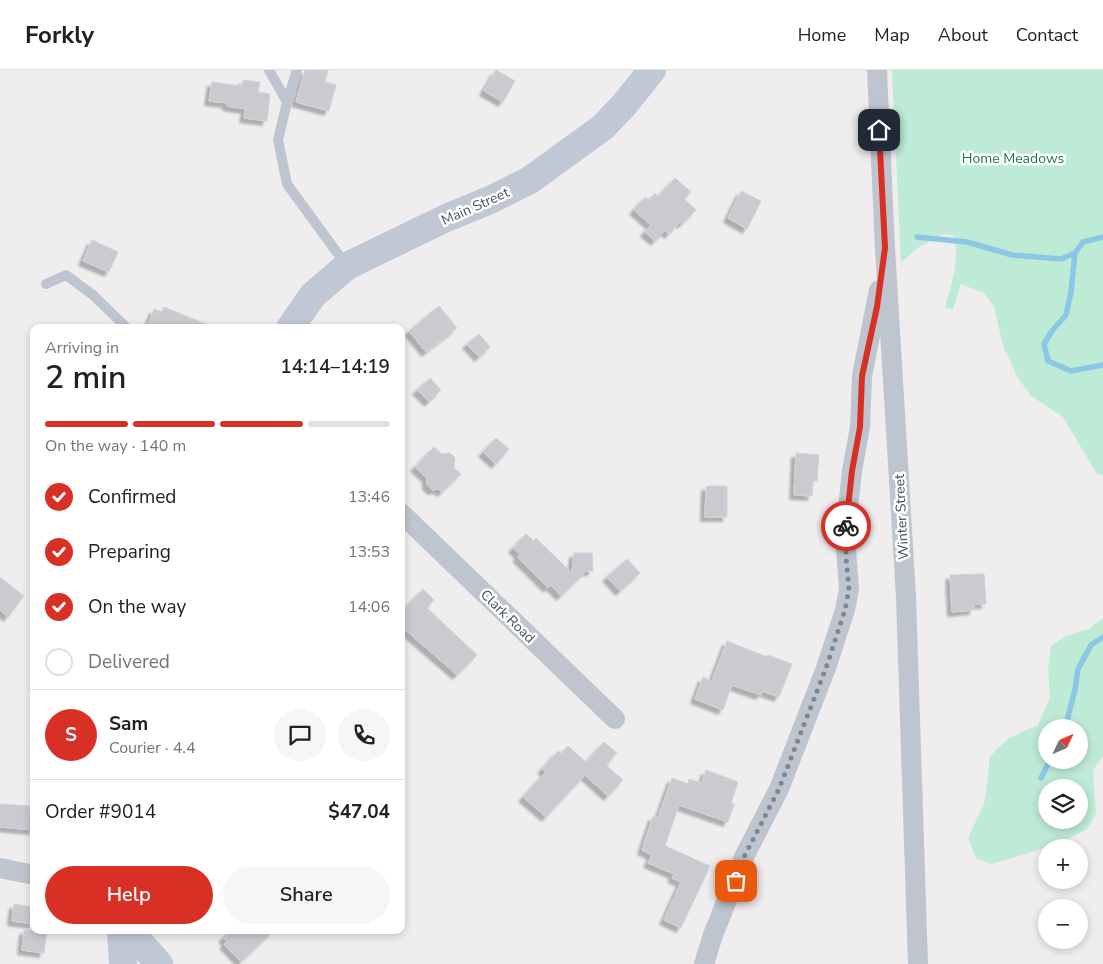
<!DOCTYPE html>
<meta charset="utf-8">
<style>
body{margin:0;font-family:"Nunito Sans",sans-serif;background:#f6f6f6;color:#202124;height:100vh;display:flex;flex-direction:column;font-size:19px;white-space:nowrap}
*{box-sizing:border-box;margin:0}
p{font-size:16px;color:#757577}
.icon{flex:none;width:28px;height:28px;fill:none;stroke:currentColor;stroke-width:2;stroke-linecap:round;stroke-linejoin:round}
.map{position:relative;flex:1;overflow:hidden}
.panel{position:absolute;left:30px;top:254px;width:375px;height:610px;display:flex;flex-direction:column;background:#fff;border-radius:10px;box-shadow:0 2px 8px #0003}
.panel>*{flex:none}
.needle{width:32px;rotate:46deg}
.tools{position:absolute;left:1038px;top:649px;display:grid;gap:10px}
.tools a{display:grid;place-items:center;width:50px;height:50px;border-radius:50%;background:#fff;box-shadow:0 2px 8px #0003;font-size:25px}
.pin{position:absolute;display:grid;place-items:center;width:42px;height:42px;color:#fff;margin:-21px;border-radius:10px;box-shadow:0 2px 8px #0006}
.courier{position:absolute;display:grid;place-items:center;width:50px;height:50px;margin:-25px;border:4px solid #d93025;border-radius:50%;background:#fff;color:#222;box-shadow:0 1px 6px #0007}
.overview em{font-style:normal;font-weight:600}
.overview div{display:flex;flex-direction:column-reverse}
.overview{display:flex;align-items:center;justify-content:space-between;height:85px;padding:0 15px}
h1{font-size:32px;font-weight:600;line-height:38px}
.bar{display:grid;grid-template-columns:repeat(4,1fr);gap:8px 5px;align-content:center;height:60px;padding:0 15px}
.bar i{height:6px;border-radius:4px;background:#e0e0e0}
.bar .selected{background:#d93025}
.bar p{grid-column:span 4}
.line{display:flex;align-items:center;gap:12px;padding:0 15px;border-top:1px solid #e0e0e0}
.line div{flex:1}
.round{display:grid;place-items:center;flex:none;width:52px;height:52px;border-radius:26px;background:#f6f6f6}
ol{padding:0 15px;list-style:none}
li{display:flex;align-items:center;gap:15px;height:55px}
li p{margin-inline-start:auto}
li .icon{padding:5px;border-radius:50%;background:#d93025;color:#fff;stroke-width:4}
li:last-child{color:#757577}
li i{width:28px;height:28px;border:2px solid #e0e0e0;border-radius:50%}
.cta{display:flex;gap:10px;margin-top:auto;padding:10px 15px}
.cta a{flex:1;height:58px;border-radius:30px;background:#d93025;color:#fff;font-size:20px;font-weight:600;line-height:58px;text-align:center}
.cta a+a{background:#f6f6f6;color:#202124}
header{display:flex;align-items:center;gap:30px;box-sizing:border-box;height:70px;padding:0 25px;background:#fff;border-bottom:1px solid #e0e0e0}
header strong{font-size:24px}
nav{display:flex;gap:28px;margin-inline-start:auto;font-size:18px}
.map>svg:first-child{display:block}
</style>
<header>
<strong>Forkly</strong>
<nav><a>Home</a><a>Map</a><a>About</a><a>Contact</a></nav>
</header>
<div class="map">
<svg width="1103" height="894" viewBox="0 0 1103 894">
<defs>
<filter id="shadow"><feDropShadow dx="-4.5" dy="4.5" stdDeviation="1" flood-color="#0004"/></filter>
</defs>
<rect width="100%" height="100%" fill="#efeded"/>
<g fill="#bdebd5" fill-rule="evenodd">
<path d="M 892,0 L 1103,0 L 1103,405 L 1097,404 L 1063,347 L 1031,326 L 1018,308 L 1003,276 L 994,236 L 984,223 L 961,214 L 953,239 L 945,238 C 951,214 961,189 953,165 L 943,164 L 919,177 L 901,192 Z"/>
<path d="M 1103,548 L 1103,686 L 1093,700 L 1096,744 L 1087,759 L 1060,773 L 1009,789 L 991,794 L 976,788 L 968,768 L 984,734 L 988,707 L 990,686 L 1009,668 L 1038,655 L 1050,627 L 1048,600 L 1051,576 L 1066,566 L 1089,559 ZM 1046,658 L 1079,658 L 1079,690 L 1046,690 ZM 1046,718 L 1079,718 L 1079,750 L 1046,750 Z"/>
</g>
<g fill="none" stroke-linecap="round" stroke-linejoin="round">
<g stroke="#8cc8e6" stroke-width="5.5">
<path d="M 917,167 L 967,172 L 1012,185 L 1061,189 L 1075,183 L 1083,172 L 1103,167"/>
<path d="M 1075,183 L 1071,222 L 1066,245 L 1052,261 L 1044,274 L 1048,291 L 1071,301 L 1103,295"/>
<path d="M 1065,658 L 1075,620 L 1078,599 L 1091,575 L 1103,567"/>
<path d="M 1041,708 L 1050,690"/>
</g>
</g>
<g fill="#cacbd1" stroke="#d1d2d8" filter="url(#shadow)">
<path d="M 305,0 L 328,0 L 325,12 L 336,15 L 329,41 L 296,32 Z"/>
<path d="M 496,0 L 515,11 L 503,32 L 484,21 Z"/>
<path d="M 243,10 L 260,12 L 258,22 L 270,24 L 267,51 L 244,48 L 246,39 L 227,36 L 227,33 L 209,31 L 212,12 L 242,16 Z"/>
<path d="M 675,108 L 691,122 L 684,129 L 696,140 L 682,154 L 680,152 L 669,164 L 665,161 L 655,171 L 645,162 L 651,155 L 634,140 L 645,127 L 649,130 L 655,123 L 658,127 Z"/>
<path d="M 741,121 L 761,131 L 747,159 L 728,148 Z"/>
<path d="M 92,170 L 118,182 L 109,202 L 83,191 Z"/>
<path d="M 439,236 L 457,258 L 426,282 L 409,261 Z"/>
<path d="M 164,237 L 213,257 L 213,258 L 147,258 L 154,239 L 162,242 Z"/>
<path d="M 479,264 L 490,277 L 479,287 L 467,274 Z"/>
<path d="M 430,308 L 441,320 L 429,332 L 417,320 Z"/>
<path d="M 496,368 L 509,379 L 496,394 L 483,382 Z"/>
<path d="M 434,377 L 442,384 L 450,383 L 455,388 L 454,398 L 461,404 L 442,422 L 438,419 L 432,420 L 427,415 L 427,408 L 415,397 Z"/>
<path d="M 796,383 L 819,385 L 817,411 L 813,411 L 812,426 L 794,425 Z"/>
<path d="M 706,416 L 727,416 L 727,447 L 705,447 Z"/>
<path d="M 526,464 L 534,471 L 536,468 L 572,503 L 574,483 L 592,483 L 593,501 L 586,501 L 561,526 L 550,515 L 548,518 L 517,487 L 520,485 L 513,478 Z"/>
<path d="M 627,489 L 640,503 L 620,521 L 607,507 Z"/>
<path d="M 984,504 L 986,534 L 974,534 L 974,540 L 952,542 L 950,505 Z"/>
<path d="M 0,507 L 24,526 L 8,547 L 0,540 Z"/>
<path d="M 423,519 L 434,530 L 427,538 L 477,585 L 457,605 L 401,556 L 401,542 Z"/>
<path d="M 727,571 L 767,587 L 768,585 L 792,594 L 779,627 L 762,621 L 761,625 L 732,615 L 723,640 L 695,629 L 703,607 L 712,611 Z"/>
<path d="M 604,672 L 617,683 L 606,695 L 623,710 L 608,726 L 585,705 L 546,747 L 523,727 L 546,702 L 542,699 L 558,681 L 561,684 L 568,676 L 586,692 Z"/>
<path d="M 706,700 L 738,712 L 731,733 L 734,734 L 728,752 L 679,735 L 665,776 L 710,796 L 681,858 L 664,850 L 681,812 L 672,808 L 674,804 L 648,793 L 652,785 L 642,780 L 653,746 L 658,748 L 672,708 L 688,714 L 689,709 L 702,713 Z"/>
<path d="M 0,734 L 30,736 L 30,742 L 34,742 L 34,760 L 0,757 Z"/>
<path d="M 14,834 L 34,837 L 34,854 L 12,851 Z"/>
<path d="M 24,860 L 47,860 L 44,883 L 22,880 Z"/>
<path d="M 231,860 L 274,860 L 241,892 L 224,874 L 227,871 L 223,868 Z"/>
</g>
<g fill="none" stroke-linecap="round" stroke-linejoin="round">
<g stroke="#bec5ce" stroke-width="10">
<path d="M 269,0 L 287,32"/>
<path d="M 297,0 L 287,32 L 278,70 L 287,114 L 346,195"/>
<path d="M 46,214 L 66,205 L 93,225 L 127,258"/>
</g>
<g stroke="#bec5ce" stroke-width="20">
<path d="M 877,0 L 885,178 L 906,527 L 918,894"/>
<path d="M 401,443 L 615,649"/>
<path d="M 0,798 L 34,805"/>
<path d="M 704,894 L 713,865 L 745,785 L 779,719 L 826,598 L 845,540 L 849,519 L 845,466 L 852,401 L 860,357 L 862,306 L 879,220"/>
</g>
<g stroke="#c0c7d5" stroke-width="28">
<path d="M 290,258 L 313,225 L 347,196 L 446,148 L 490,130 L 530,110 L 603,57 L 624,35 L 652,0"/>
<path d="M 121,860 L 123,894"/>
<path d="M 129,860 L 159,894"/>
</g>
</g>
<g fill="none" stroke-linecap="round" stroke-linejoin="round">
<path stroke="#81868d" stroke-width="5" stroke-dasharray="0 9" d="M 736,811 L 745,785 L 779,719 L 826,598 L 845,540 L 849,519 L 846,488 L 846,456"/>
<path stroke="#d93025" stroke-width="6" d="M 846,456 L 852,401 L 860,357 L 862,306 L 877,237 L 885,178 L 879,60"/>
</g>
<g text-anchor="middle" stroke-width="5" stroke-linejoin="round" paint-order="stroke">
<g font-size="14" fill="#1c7554" stroke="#fff">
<text x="1013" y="93">Home Meadows</text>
</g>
<g font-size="14" fill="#464e59" stroke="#fff">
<text transform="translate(475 136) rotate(-24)" y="5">Main Street</text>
<text transform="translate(901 447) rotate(-93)" y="5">Winter Street</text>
<text transform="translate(508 546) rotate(44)" y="5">Clark Road</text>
</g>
</g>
</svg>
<div class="tools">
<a><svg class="needle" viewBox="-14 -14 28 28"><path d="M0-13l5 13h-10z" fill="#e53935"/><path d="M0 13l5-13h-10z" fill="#757577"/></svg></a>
<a><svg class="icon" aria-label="layers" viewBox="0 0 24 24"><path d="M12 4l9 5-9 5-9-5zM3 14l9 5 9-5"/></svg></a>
<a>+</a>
<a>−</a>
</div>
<div class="pin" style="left:736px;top:811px;background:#ea580c"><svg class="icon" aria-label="bag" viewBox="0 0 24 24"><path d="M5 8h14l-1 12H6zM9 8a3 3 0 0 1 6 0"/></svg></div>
<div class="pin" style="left:879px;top:60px;background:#1f2937"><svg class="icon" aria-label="home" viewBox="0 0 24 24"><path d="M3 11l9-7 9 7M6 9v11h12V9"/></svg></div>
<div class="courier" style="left:846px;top:456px"><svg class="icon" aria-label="bike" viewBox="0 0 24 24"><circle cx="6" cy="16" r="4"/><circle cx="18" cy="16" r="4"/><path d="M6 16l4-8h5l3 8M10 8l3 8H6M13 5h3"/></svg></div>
<section class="panel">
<div class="overview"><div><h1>2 min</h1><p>Arriving in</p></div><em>14:14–14:19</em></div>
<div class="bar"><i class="selected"></i><i class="selected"></i><i class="selected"></i><i></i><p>On the way · 140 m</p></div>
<ol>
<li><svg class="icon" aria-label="check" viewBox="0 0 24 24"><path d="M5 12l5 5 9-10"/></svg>Confirmed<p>13:46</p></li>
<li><svg class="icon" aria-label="check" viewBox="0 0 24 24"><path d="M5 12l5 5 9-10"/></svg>Preparing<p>13:53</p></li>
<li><svg class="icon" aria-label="check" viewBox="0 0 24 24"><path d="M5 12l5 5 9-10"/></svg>On the way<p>14:06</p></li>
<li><i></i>Delivered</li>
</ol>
<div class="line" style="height:90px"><b class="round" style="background:#d93025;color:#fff">S</b><div><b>Sam</b><p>Courier · 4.4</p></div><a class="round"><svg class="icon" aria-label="chat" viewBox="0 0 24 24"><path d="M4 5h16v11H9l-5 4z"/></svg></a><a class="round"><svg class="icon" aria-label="phone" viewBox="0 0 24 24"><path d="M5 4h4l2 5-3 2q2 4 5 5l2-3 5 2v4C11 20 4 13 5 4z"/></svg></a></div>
<div class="line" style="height:65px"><div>Order #9014</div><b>$47.04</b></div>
<div class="cta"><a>Help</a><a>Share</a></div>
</section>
</div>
